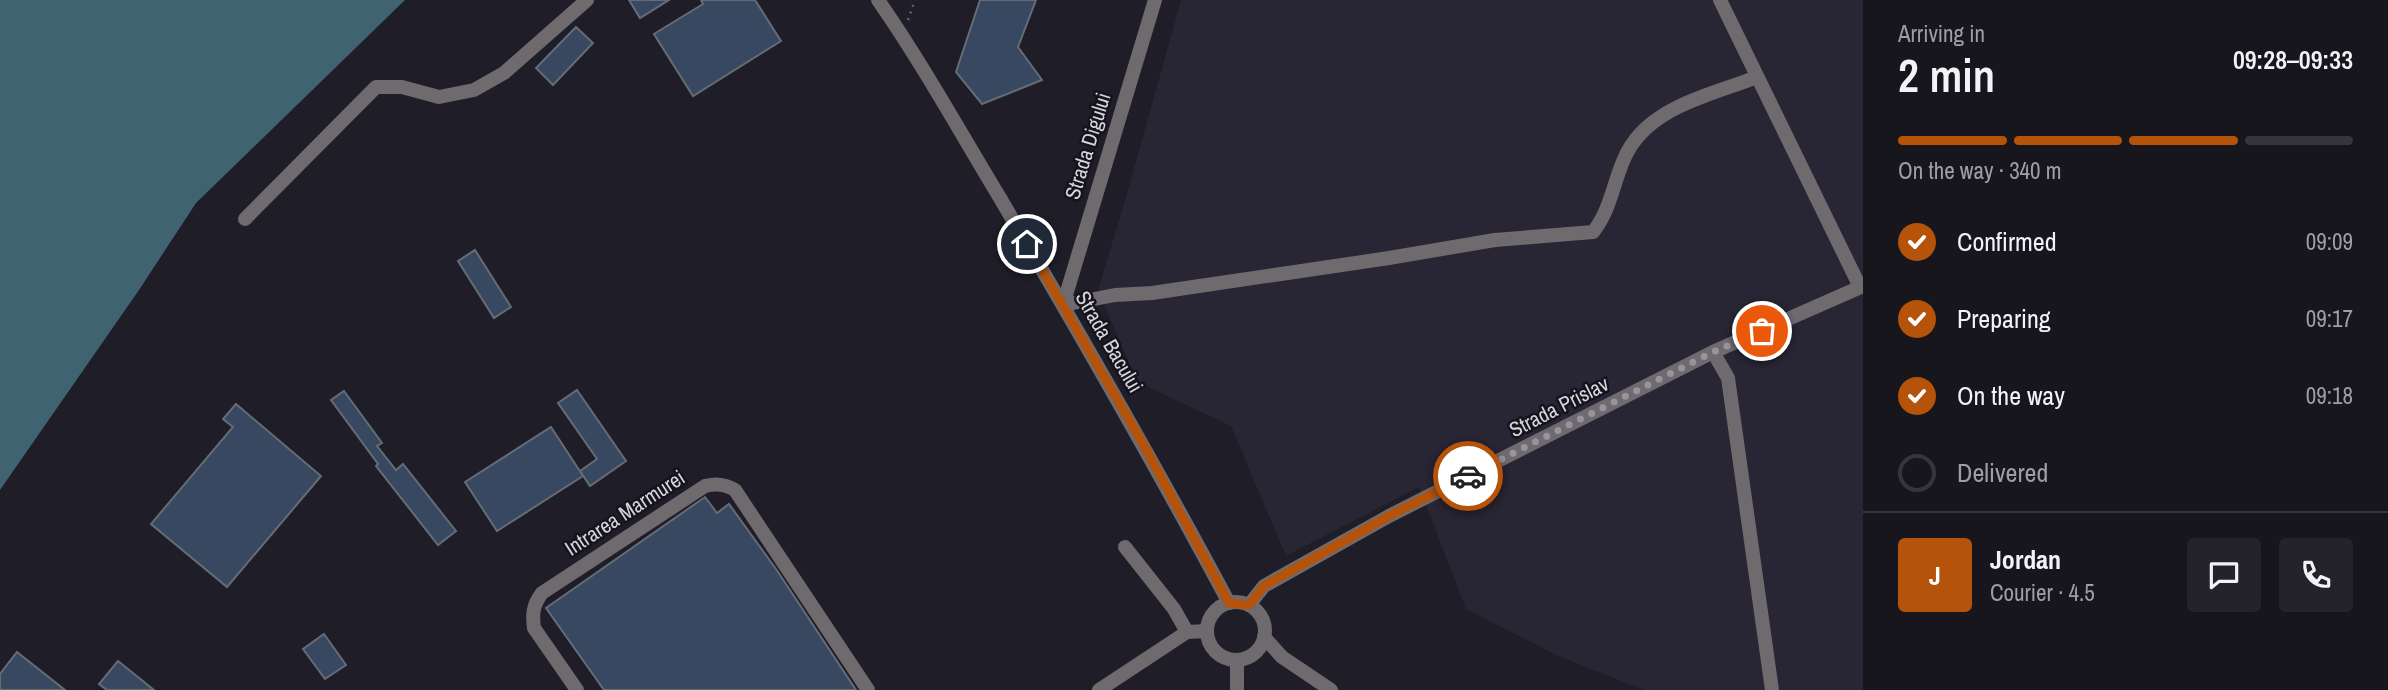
<!DOCTYPE html>
<meta charset="utf-8">
<style>
body{margin:0;font-family:"Archivo Narrow",sans-serif;background:#24232a;color:#f1f3f6;height:100vh;display:flex;flex-direction:column;font-size:26px;white-space:nowrap}
*{box-sizing:border-box;margin:0}
p{font-size:23px;color:#9e9fa4}
.icon{flex:none;width:38px;height:38px;fill:none;stroke:currentColor;stroke-width:2;stroke-linecap:round;stroke-linejoin:round}
.map{position:relative;flex:1;overflow:hidden}
.side{display:flex;flex-direction:column;background:#17161d;width:525px}
.side>*{flex:none}
.pin{position:absolute;display:grid;place-items:center;width:60px;height:60px;color:#fff;margin:-30px;border:4px solid #fff;border-radius:50%;box-shadow:0 2px 7px #0007}
.courier{position:absolute;display:grid;place-items:center;width:70px;height:70px;margin:-35px;border:5px solid #b45309;border-radius:50%;background:#fff;color:#222;box-shadow:0 2px 9px #0007}
.head em{font-style:normal;font-weight:600}
.head div{display:flex;flex-direction:column-reverse}
.head{display:flex;align-items:center;justify-content:space-between;height:119px;padding:0 35px}
h1{font-size:46px;font-weight:600;line-height:52px}
.bar{display:grid;grid-template-columns:repeat(4,1fr);gap:10px 7px;align-content:center;height:84px;padding:0 35px}
.bar i{height:9px;border-radius:5px;background:#36353b}
.bar .on{background:#b45309}
.bar p{grid-column:span 4}
.line{display:flex;align-items:center;gap:18px;padding:0 35px;border-top:2px solid #36353b}
.line div{flex:1}
.round{display:grid;place-items:center;flex:none;width:74px;height:74px;border-radius:7px;background:#24232a}
ol{padding:0 35px;list-style:none}
li{display:flex;align-items:center;gap:21px;height:77px}
li p{margin-inline-start:auto}
li .icon{padding:7px;border-radius:50%;background:#b45309;color:#fff;stroke-width:4}
li:last-child{color:#9e9fa4}
li i{width:38px;height:38px;border:4px solid #36353b;border-radius:50%}
main{display:flex;flex:1;min-height:0}
.map>svg:first-child{display:block}
</style>
<main>
<div class="map">
<svg width="1863" height="690" viewBox="0 0 1863 690">
<rect width="100%" height="100%" fill="#1f1d27"/>
<path fill="#282534" d="M 1181,0 L 1863,0 L 1863,690 L 1644,690 L 1556,655 L 1466,609 L 1419,487 L 1286,556 L 1231,426 L 1137,382 L 1098,290 L 1124,204 Z"/>
<path fill="#3f6370" d="M 0,0 L 405,0 L 196,203 L 139,290 L 0,490 Z"/>
<g fill="#384861" stroke="#646c76" stroke-width="2">
<path d="M 629,0 L 669,0 L 640,18 Z"/>
<path d="M 701,0 L 755,0 L 781,41 L 693,96 L 654,34 L 703,4 Z"/>
<path d="M 980,0 L 1036,0 L 1018,47 L 1042,80 L 982,104 L 956,72 Z"/>
<path d="M 576,27 L 593,43 L 553,85 L 536,68 Z"/>
<path d="M 475,250 L 511,307 L 494,318 L 458,261 Z"/>
<path d="M 577,390 L 626,461 L 590,486 L 580,471 L 597,459 L 558,403 Z"/>
<path d="M 344,391 L 382,443 L 377,446 L 396,470 L 403,464 L 456,531 L 438,545 L 376,466 L 378,464 L 331,400 Z"/>
<path d="M 236,404 L 321,476 L 227,587 L 151,524 L 233,427 L 223,419 Z"/>
<path d="M 551,427 L 583,476 L 497,531 L 465,482 Z"/>
<path d="M 705,497 L 717,513 L 729,504 L 776,569 L 856,690 L 604,690 L 546,608 Z"/>
<path d="M 324,634 L 346,665 L 325,679 L 303,649 Z"/>
<path d="M 17,652 L 65,690 L 0,690 L 0,674 Z"/>
<path d="M 118,661 L 154,690 L 107,690 L 99,684 Z"/>
</g>
<g fill="none" stroke-linecap="round" stroke-linejoin="round">
<path stroke="#63616a" stroke-width="2.5" stroke-dasharray="2 5" stroke-linecap="butt" d="M 908,20 L 915,0"/>
<g stroke="#6e6a6e" stroke-width="14">
<path d="M 878,0 C 922,63 960,132 1000,198 C 1079,332 1156,466 1229,603"/>
<path d="M 1720,0 L 1860,287"/>
<path d="M 245,219 L 376,87 L 402,87 L 439,97 L 474,90 L 504,73 L 587,0"/>
<path d="M 1063,305 L 1115,295 L 1152,293 L 1389,258 L 1495,240 L 1593,232 C 1610,211 1613,184 1624,159 C 1646,107 1709,96 1757,77"/>
<path d="M 1063,305 L 1155,0"/>
<path d="M 1713,352 L 1728,378 L 1772,690"/>
<path d="M 1125,547 L 1174,609 L 1187,632"/>
<circle cx="1236" cy="631" r="29"/>
<path d="M 1249,605 L 1264,586 L 1389,516 L 1713,352 L 1863,286"/>
<path d="M 1264,637 L 1282,657 L 1331,690"/>
<path d="M 1237,660 L 1237,690"/>
<path d="M 577,690 L 534,628 C 532,614 533,605 542,593 L 705,486 C 716,483 725,484 735,490 L 868,690"/>
<path d="M 1099,690 L 1187,632 L 1207,631"/>
</g>
</g>
<g fill="none" stroke-linecap="round" stroke-linejoin="round">
<path stroke="#96959d" stroke-width="7" stroke-dasharray="0 12.6" d="M 1468,476 L 1713,352 L 1762,331"/>
<path stroke="#b45309" stroke-width="9" d="M 1027,244 L 1142,442 L 1229,603 L 1249,605 L 1264,586 L 1389,516 L 1468,476"/>
</g>
<g text-anchor="middle" stroke-width="5" stroke-linejoin="round" paint-order="stroke">
<g font-size="21" fill="#d6d5dc" stroke="#15141d">
<text transform="translate(1088 146) rotate(-73)" y="7">Strada Digului</text>
<text transform="translate(1109 342) rotate(60)" y="7">Strada Bacului</text>
<text transform="translate(1559 407) rotate(-27)" y="7">Strada Prislav</text>
<text transform="translate(625 513) rotate(-33)" y="7">Intrarea Marmurei</text>
</g>
</g>
</svg>
<div class="pin" style="left:1762px;top:331px;background:#ea580c"><svg class="icon" aria-label="bag" viewBox="0 0 24 24"><path d="M5 8h14l-1 12H6zM9 8a3 3 0 0 1 6 0"/></svg></div>
<div class="pin" style="left:1027px;top:244px;background:#1f2937"><svg class="icon" aria-label="home" viewBox="0 0 24 24"><path d="M3 11l9-7 9 7M6 9v11h12V9"/></svg></div>
<div class="courier" style="left:1468px;top:476px"><svg class="icon" aria-label="car" viewBox="0 0 24 24"><path d="M5 17H2v-5l4-1 3-4h7l3 4 3 1v5h-3M9 17h6M6 11h13"/><circle cx="7" cy="17" r="2"/><circle cx="17" cy="17" r="2"/></svg></div>
</div>
<section class="side">
<div class="head"><div><h1>2 min</h1><p>Arriving in</p></div><em>09:28–09:33</em></div>
<div class="bar"><i class="on"></i><i class="on"></i><i class="on"></i><i></i><p>On the way · 340 m</p></div>
<ol>
<li><svg class="icon" aria-label="check" viewBox="0 0 24 24"><path d="M5 12l5 5 9-10"/></svg>Confirmed<p>09:09</p></li>
<li><svg class="icon" aria-label="check" viewBox="0 0 24 24"><path d="M5 12l5 5 9-10"/></svg>Preparing<p>09:17</p></li>
<li><svg class="icon" aria-label="check" viewBox="0 0 24 24"><path d="M5 12l5 5 9-10"/></svg>On the way<p>09:18</p></li>
<li><i></i>Delivered</li>
</ol>
<div class="line" style="height:126px"><b class="round" style="background:#b45309;color:#fff">J</b><div><b>Jordan</b><p>Courier · 4.5</p></div><a class="round"><svg class="icon" aria-label="chat" viewBox="0 0 24 24"><path d="M4 5h16v11H9l-5 4z"/></svg></a><a class="round"><svg class="icon" aria-label="phone" viewBox="0 0 24 24"><path d="M5 4h4l2 5-3 2q2 4 5 5l2-3 5 2v4C11 20 4 13 5 4z"/></svg></a></div>
</section>
</main>
